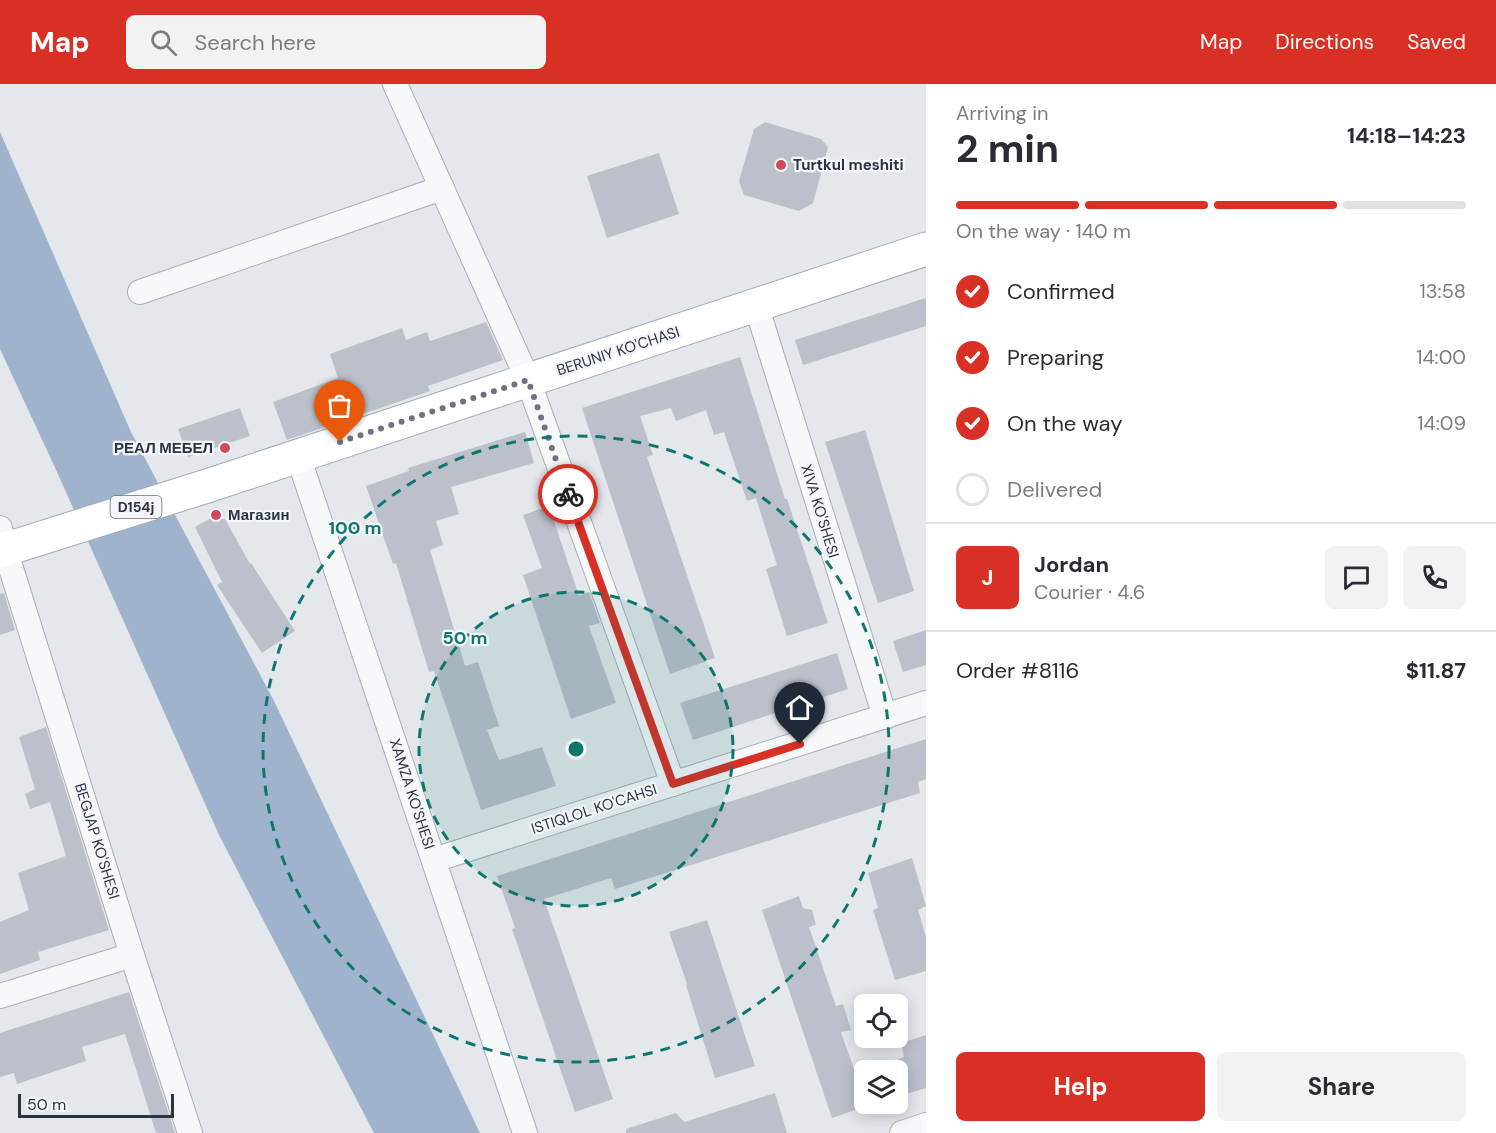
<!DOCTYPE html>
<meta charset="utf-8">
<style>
body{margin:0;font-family:"DM Sans",sans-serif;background:#f2f2f3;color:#2b2b33;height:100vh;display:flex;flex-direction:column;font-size:22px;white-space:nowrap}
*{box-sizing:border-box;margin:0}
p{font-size:20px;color:#7c7c81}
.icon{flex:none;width:33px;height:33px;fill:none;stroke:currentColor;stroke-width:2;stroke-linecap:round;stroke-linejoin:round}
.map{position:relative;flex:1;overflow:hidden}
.details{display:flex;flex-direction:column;background:#fff;width:570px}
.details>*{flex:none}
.tools{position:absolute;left:854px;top:910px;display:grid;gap:12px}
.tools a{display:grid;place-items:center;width:54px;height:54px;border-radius:9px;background:#fff;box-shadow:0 3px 15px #0003;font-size:30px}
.scale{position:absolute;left:18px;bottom:15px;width:156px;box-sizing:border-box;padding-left:6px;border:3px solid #2b3445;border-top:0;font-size:16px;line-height:21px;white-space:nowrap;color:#2b3445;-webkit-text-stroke:4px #f4f6f9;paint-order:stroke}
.pin{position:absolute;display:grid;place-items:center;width:51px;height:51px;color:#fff;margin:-62px -26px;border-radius:50% 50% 50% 0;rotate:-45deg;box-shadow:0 0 6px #0007}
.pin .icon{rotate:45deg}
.courier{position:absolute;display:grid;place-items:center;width:60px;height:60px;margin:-30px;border:4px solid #d93025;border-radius:50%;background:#fff;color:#222;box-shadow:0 2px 8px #0007}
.summary em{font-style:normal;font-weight:700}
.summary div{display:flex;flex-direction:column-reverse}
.summary{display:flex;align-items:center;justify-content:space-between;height:102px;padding:0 30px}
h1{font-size:39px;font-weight:700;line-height:45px}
.bar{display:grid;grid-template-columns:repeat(4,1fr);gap:9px 6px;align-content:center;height:72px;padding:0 30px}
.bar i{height:8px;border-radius:4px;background:#e1e1e2}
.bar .active{background:#d93025}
.bar p{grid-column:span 4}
.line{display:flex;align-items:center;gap:15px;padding:0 30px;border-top:2px solid #e1e1e2}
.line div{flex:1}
.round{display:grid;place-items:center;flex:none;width:63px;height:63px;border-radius:9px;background:#f2f2f3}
ol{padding:0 30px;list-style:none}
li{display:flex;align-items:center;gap:18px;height:66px}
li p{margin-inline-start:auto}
li .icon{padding:6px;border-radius:50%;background:#d93025;color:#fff;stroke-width:4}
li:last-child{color:#7c7c81}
li i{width:33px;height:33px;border:3px solid #e1e1e2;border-radius:50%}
.button{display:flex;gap:12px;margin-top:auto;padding:12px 30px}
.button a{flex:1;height:69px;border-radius:9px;background:#d93025;color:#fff;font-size:24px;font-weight:700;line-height:69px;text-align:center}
.button a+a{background:#f2f2f3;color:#2b2b33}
header{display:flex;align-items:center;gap:36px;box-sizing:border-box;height:84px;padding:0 30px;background:#d93025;color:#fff}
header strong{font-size:28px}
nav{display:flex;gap:33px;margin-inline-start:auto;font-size:21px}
.search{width:420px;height:54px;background:#f2f2f3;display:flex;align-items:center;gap:15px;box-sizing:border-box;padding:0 21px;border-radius:9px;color:#7c7c81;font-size:22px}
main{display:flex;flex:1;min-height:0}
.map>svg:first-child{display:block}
</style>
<header>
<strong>Map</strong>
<div class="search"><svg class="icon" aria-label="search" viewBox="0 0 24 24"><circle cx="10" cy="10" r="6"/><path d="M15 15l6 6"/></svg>Search here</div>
<nav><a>Map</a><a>Directions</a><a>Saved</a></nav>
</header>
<main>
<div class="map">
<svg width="926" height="1049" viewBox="0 0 926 1049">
<rect width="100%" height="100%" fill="#e4e7ec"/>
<path fill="#9fb4cc" d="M 0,48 L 131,348 L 273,615 L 480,1049 L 374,1049 L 219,751 L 57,388 L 0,265 Z"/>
<g fill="#bbc0ca">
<path d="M 765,38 L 821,55 L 828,63 L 813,119 L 799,127 L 744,111 L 739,97 L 754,45 Z"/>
<path d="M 659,69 L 679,130 L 607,154 L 587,92 Z"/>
<path d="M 926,214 L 926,242 L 803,281 L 795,256 Z"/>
<path d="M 486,238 L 503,276 L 428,302 L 430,307 L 287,356 L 273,318 L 338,294 L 330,270 L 402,244 L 406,256 L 427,248 L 430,257 Z"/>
<path d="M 740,273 L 785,415 L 787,415 L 828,539 L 787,552 L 766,485 L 777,481 L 756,414 L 747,417 L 724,348 L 714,351 L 706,326 L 676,337 L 671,324 L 640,332 L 653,371 L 647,373 L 715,574 L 670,590 L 582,324 Z"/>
<path d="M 240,324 L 250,352 L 188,373 L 178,345 Z"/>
<path d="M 865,346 L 914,507 L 878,519 L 825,358 Z"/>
<path d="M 525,348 L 534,379 L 451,403 L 459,430 L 436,437 L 443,461 L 430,466 L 465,582 L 478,578 L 499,642 L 487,646 L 499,676 L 542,663 L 556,702 L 481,726 L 434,587 L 429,588 L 396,479 L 393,480 L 366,402 L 409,387 L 408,384 Z"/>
<path d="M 549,422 L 579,512 L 589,508 L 600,539 L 589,542 L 616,619 L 571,635 L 523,491 L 542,484 L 523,431 Z"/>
<path d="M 211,434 L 225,435 L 250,480 L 251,479 L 295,547 L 262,569 L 217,501 L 222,498 L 195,443 Z"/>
<path d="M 4,509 L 15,546 L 0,551 L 0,510 Z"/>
<path d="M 926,546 L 926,581 L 903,588 L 893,557 Z"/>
<path d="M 837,569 L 848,605 L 693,656 L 680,619 Z"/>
<path d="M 46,643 L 109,846 L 38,868 L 40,876 L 0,890 L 0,838 L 29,826 L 18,789 L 66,772 L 50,718 L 30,725 L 25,710 L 35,705 L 19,653 Z"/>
<path d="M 926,655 L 926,695 L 918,698 L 920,709 L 615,805 L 611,794 L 544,815 L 613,1015 L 575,1028 L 512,845 L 515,844 L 497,792 Z"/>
<path d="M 912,774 L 926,822 L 918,826 L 926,853 L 926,887 L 895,896 L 873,826 L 878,824 L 868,789 Z"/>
<path d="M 799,812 L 803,824 L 812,826 L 816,841 L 809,843 L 836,922 L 843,920 L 851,946 L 841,948 L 856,991 L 864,988 L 864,1023 L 832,1034 L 762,826 Z"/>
<path d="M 707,836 L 755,982 L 715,994 L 686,901 L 687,900 L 669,848 Z"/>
<path d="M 129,908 L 175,1049 L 156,1049 L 125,950 L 82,963 L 86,977 L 17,1000 L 14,989 L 0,993 L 0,949 Z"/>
<path d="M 926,951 L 926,1004 L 897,1013 L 897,976 L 904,973 L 901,959 Z"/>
<path d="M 775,1009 L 787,1049 L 626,1049 L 626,1045 L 676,1029 L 684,1038 Z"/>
</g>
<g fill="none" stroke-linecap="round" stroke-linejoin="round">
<defs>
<g id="street">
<path d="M 395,0 L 528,296 L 673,700"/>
<path d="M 140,208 L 442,104"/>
<path d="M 756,221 L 885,633"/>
<path d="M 298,372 L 525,1049"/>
<path d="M 0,444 L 5,465 L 132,871 L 190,1049"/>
<path d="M 434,776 L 926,619"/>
<path d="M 0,912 L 132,871"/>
<path d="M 902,1049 L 926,1041"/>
</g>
<path id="primary" d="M 0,467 L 207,402 L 926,165"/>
</defs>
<use href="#street" stroke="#a9aeb7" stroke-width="26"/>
<use href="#primary" stroke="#a3abb8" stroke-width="35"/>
<use href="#street" stroke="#f7f8fa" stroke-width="24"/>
<use href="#primary" stroke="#fff" stroke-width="33"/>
</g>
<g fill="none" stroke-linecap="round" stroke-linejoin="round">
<path stroke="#6c737f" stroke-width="6" stroke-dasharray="0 10.8" d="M 340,358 L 528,296 L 568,410"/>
<path stroke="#d93025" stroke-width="8" d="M 568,410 L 673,700 L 800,660"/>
</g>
<circle cx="576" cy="665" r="157" fill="#0f766e" fill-opacity=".12"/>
<g fill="none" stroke="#0f766e" stroke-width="3" stroke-dasharray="10 8">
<circle cx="576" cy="665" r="157"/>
<circle cx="576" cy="665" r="313"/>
</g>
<g fill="#d1495b" stroke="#f4f6f9" stroke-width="2">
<circle cx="781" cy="81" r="6"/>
<circle cx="225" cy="364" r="6"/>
<circle cx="216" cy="431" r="6"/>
</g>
<g text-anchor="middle" stroke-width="4.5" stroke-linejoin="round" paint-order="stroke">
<rect fill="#f4f6f9" stroke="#676e7b" stroke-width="1.5" x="110.5" y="412" width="51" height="22" rx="4.5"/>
<g font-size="14" font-weight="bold" fill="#2b3445">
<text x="136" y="428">D154j</text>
</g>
<g font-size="15" font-weight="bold" fill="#2b3445" stroke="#f4f6f9" text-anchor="start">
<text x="793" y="86">Turtkul meshiti</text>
<text x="213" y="369" text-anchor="end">РЕАЛ МЕБЕЛ</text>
<text x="228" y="436">Магазин</text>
</g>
<g font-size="15" fill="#2b3445" stroke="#f4f6f9">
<text transform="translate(618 267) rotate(-18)" y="5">BERUNIY KO'CHASI</text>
<text transform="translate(820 427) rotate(73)" y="5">XIVA KO'SHESI</text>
<text transform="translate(412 710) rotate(72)" y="5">XAMZA KO'SHESI</text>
<text transform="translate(594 725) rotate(-18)" y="5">ISTIQLOL KO'CAHSI</text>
<text transform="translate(97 757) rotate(73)" y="5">BEGJAP KO'SHESI</text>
</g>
</g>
<circle cx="576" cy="665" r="9" fill="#0f766e" stroke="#f4f6f9" stroke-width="3"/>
<g font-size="18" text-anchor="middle" font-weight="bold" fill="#0f766e" stroke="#f4f6f9" stroke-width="4.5" stroke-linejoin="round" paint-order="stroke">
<text x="355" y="450">100 m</text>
<text x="465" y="560">50 m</text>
</g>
</svg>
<div class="tools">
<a><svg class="icon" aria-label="locate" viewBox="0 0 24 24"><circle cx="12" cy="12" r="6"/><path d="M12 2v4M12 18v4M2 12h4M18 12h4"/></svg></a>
<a><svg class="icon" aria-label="layers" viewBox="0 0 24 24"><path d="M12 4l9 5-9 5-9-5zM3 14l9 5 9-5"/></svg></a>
</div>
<div class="scale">50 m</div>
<div class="pin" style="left:340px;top:358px;background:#ea580c"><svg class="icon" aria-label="bag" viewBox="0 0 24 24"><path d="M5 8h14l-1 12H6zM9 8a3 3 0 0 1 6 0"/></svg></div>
<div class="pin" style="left:800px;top:660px;background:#1f2937"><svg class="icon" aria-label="home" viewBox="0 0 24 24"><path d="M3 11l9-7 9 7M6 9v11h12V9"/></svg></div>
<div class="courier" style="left:568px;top:410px"><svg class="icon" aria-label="bike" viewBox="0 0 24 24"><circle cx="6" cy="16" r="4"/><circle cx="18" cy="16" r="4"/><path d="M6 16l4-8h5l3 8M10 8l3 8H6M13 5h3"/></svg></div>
</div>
<section class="details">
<div class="summary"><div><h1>2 min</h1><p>Arriving in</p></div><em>14:18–14:23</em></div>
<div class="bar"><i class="active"></i><i class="active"></i><i class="active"></i><i></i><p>On the way · 140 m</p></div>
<ol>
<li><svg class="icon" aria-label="check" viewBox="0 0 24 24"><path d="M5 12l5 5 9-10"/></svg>Confirmed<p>13:58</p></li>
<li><svg class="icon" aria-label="check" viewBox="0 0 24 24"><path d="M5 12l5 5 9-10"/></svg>Preparing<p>14:00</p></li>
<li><svg class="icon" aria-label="check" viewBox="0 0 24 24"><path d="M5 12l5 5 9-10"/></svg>On the way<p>14:09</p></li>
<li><i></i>Delivered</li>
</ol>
<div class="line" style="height:108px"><b class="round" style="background:#d93025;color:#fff">J</b><div><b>Jordan</b><p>Courier · 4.6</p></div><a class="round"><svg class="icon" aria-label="chat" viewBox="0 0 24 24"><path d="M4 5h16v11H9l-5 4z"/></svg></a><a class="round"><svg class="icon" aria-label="phone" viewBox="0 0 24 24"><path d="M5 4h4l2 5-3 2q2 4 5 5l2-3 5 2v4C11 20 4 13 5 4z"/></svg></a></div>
<div class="line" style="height:78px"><div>Order #8116</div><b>$11.87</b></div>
<div class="button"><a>Help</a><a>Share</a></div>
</section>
</main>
